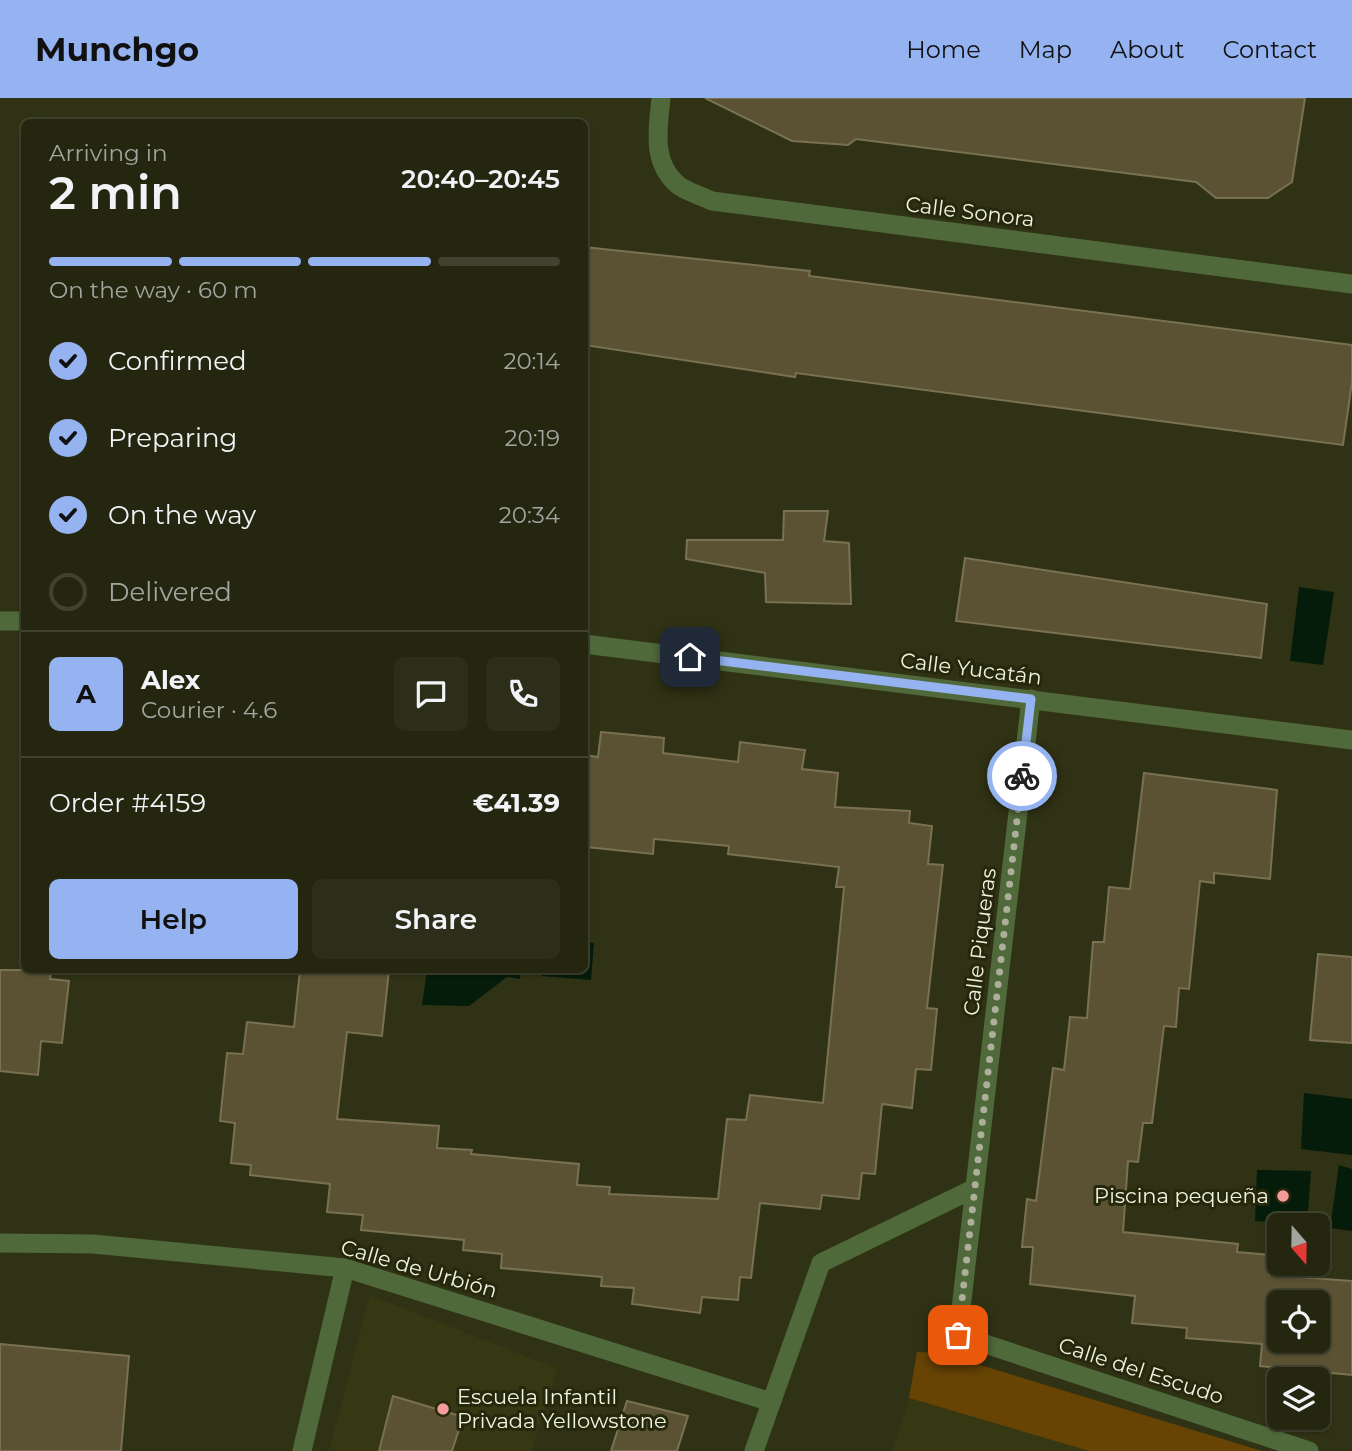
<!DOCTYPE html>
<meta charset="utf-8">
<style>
body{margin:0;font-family:Montserrat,sans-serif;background:#2c2e19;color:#f1f3f6;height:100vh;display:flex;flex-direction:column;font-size:26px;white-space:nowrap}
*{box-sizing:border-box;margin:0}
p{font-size:23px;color:#a3a59f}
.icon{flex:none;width:38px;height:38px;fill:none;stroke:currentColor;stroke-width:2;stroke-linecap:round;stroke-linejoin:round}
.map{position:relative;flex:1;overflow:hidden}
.sheet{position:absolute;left:21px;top:21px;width:567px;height:854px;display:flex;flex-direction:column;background:#242610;border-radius:10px;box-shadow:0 2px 5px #0004,0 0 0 2px #414330}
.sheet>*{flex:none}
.needle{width:46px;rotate:160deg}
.controls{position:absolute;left:1267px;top:1115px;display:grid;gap:14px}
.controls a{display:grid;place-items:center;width:63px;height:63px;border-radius:10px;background:#242610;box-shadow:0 2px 5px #0004,0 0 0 2px #414330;font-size:35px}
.pin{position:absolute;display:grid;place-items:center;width:60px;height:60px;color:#fff;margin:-30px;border-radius:14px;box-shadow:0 4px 10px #0006}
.courier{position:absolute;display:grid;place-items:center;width:70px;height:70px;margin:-35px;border:5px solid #95b2f1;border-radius:50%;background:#fff;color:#222;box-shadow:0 2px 9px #0007}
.summary em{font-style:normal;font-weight:600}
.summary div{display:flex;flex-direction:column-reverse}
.summary{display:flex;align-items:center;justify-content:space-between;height:119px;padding:0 28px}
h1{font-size:46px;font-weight:600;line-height:52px}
.bar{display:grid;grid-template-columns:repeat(4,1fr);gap:10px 7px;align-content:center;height:84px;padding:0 28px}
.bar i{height:9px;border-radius:5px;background:#414330}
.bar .active{background:#95b2f1}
.bar p{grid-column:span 4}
.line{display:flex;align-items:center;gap:18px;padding:0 28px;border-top:2px solid #414330}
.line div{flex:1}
.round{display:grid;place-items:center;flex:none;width:74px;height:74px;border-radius:10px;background:#2c2e19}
ol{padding:0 28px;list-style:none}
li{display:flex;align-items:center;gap:21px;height:77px}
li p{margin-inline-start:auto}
li .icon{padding:7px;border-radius:50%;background:#95b2f1;color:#111;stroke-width:4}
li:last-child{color:#a3a59f}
li i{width:38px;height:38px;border:4px solid #414330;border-radius:50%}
.cta{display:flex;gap:14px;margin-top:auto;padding:14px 28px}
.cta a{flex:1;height:80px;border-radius:10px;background:#95b2f1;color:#111;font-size:28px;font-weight:600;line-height:80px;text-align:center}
.cta a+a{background:#2c2e19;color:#f1f3f6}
header{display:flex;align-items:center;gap:42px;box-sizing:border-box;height:98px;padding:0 35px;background:#95b2f1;color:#111}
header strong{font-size:33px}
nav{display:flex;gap:38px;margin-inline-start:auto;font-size:24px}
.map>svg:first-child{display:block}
</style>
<header>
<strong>Munchgo</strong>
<nav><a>Home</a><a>Map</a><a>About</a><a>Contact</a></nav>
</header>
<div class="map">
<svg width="1352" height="1353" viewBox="0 0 1352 1353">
<rect width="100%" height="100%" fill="#303215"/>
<g fill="#353812">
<path d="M 370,1197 L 558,1271 L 532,1351 L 536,1353 L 329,1353 Z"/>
<path d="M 909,1300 L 1089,1353 L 892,1353 Z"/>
</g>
<path fill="#674404" d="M 917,1254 L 941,1255 L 1262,1353 L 1089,1353 L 909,1300 Z"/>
<g fill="#051c0b">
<path d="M 1299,489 L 1334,494 L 1323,567 L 1290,563 Z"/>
<path d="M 585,844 L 594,845 L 591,882 L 542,878 L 542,872 L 584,872 Z"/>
<path d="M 427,872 L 521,872 L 520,881 L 507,879 L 469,908 L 422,907 Z"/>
<path d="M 1304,995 L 1352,1001 L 1352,1057 L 1301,1051 Z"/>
<path d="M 1339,1067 L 1352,1071 L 1352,1133 L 1330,1130 Z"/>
<path d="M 1257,1072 L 1311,1073 L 1307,1127 L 1255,1123 Z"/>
</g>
<g fill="#5b5234" stroke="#7a7152" stroke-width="2" fill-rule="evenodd">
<path d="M 705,0 L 1305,0 L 1292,84 L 1268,100 L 1216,100 L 1196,84 L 856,41 L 848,47 L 792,43 Z"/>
<path d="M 584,149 L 810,173 L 809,178 L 1352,247 L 1352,284 L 1343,347 L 796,275 L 795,279 L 584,247 Z"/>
<path d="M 784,413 L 828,413 L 824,443 L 849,445 L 851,506 L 766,504 L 765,475 L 686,461 L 687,442 L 783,442 Z"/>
<path d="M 965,460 L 1267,506 L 1261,560 L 956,523 Z"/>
<path d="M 601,634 L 664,640 L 663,655 L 738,664 L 740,644 L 805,652 L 802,671 L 838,675 L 835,709 L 910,713 L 909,725 L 932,728 L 928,766 L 943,767 L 927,910 L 937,911 L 931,972 L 916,971 L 912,1010 L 882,1006 L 875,1076 L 862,1075 L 859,1101 L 822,1097 L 820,1111 L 760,1105 L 751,1180 L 740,1179 L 738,1202 L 702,1199 L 700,1215 L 632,1206 L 634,1190 L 601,1188 L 602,1179 L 501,1170 L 502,1156 L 463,1152 L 464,1142 L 361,1132 L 363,1117 L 327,1114 L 330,1086 L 250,1077 L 251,1067 L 231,1065 L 235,1025 L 220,1023 L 227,955 L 243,956 L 247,924 L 294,929 L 300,872 L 389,872 L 382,938 L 347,934 L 337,1021 L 439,1028 L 437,1050 L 472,1052 L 471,1056 L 579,1066 L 577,1087 L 610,1089 L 609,1096 L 718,1101 L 727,1021 L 746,1022 L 750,997 L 823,1005 L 844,789 L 836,789 L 839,769 L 728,756 L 729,748 L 654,741 L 653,756 L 587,749 L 589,732 L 584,732 L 584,657 L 598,659 Z"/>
<path d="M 1144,675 L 1277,692 L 1270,781 L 1214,775 L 1214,785 L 1200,783 L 1189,891 L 1179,890 L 1176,929 L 1164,928 L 1152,1025 L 1143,1025 L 1138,1064 L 1128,1063 L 1123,1134 L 1238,1146 L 1237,1154 L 1272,1157 L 1269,1177 L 1352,1183 L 1352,1277 L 1260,1268 L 1262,1246 L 1186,1240 L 1187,1230 L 1132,1225 L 1135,1198 L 1030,1186 L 1033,1149 L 1022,1149 L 1027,1101 L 1036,1103 L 1053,970 L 1064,972 L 1070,919 L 1087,920 L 1093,844 L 1104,844 L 1109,789 L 1130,791 ZM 1279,1204 L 1318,1204 L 1318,1242 L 1279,1242 Z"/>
<path d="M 1318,856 L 1352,859 L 1352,945 L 1310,942 Z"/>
<path d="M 0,872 L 51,872 L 50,881 L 69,883 L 62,945 L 41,943 L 38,977 L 0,973 Z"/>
<path d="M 0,1246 L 129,1258 L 121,1353 L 0,1353 Z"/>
<path d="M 393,1298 L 463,1319 L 452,1353 L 379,1353 Z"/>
<path d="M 627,1303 L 688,1318 L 677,1353 L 611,1353 Z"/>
</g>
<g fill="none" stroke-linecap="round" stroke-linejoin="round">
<g stroke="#50693a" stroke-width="19">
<path d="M 661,0 C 658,31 651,64 678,87 C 687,94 702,98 712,103 L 1352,186"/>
<path d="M 0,523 L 24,523"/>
<path d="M 584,546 L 1352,642"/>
<path d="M 1031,601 L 958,1237 L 1309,1353"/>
<path d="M 0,1145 L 93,1146 L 345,1170 L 771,1304"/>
<path d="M 302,1353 L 345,1170"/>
<path d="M 754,1353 L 821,1165 L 973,1091"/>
</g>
</g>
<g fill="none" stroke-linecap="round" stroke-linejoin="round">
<path stroke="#adaf9a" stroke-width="7" stroke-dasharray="0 12.6" d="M 958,1237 L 1022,678"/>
<path stroke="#95b2f1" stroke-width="9" d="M 690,559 L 1031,601 L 1022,678"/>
</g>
<g fill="#f59b9e" stroke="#26280b" stroke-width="2.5">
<circle cx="1283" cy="1098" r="7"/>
<circle cx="443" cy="1311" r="7"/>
</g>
<g text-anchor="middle" stroke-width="6" stroke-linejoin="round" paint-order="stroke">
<g font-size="21" fill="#f1f3e2" stroke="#26280b">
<text transform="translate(970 114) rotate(7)" y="7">Calle Sonora</text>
<text transform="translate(971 571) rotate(7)" y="7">Calle Yucatán</text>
<text transform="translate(980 844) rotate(-83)" y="7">Calle Piqueras</text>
<text transform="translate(419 1171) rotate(16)" y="7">Calle de Urbión</text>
<text transform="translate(1141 1273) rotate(18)" y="7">Calle del Escudo</text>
</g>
<g font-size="21" fill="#f1f3e2" stroke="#26280b" text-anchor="end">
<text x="1269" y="1105">Piscina pequeña</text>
<text x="457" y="1306" text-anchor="start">Escuela Infantil<tspan x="457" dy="24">Privada Yellowstone</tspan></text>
</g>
</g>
</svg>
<div class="controls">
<a><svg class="needle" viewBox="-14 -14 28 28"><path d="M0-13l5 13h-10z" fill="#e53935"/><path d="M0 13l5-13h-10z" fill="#a3a59f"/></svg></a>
<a><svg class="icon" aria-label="locate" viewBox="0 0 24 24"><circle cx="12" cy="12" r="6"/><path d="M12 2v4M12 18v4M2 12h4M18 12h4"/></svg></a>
<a><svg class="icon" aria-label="layers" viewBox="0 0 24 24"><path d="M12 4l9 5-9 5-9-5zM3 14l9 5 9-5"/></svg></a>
</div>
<div class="pin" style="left:958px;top:1237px;background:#ea580c"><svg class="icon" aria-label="bag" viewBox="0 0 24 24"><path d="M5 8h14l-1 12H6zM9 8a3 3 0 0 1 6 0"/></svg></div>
<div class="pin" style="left:690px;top:559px;background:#1f2937"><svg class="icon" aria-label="home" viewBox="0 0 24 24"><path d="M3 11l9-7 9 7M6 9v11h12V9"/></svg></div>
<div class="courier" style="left:1022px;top:678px"><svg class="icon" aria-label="bike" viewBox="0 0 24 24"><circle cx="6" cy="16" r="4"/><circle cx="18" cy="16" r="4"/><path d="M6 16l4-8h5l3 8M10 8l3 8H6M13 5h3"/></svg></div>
<section class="sheet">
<div class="summary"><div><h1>2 min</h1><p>Arriving in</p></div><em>20:40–20:45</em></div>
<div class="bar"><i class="active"></i><i class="active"></i><i class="active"></i><i></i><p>On the way · 60 m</p></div>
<ol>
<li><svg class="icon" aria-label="check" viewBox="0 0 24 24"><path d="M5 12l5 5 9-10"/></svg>Confirmed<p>20:14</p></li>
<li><svg class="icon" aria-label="check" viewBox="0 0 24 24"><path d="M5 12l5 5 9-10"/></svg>Preparing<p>20:19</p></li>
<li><svg class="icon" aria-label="check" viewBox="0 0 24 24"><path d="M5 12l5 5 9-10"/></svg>On the way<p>20:34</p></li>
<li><i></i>Delivered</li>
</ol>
<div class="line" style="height:126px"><b class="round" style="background:#95b2f1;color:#111">A</b><div><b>Alex</b><p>Courier · 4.6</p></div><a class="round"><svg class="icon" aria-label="chat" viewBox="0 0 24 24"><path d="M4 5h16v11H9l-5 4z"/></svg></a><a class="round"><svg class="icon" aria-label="phone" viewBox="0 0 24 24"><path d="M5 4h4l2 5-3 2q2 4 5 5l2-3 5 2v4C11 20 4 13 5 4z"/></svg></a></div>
<div class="line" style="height:91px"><div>Order #4159</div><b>€41.39</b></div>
<div class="cta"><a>Help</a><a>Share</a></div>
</section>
</div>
